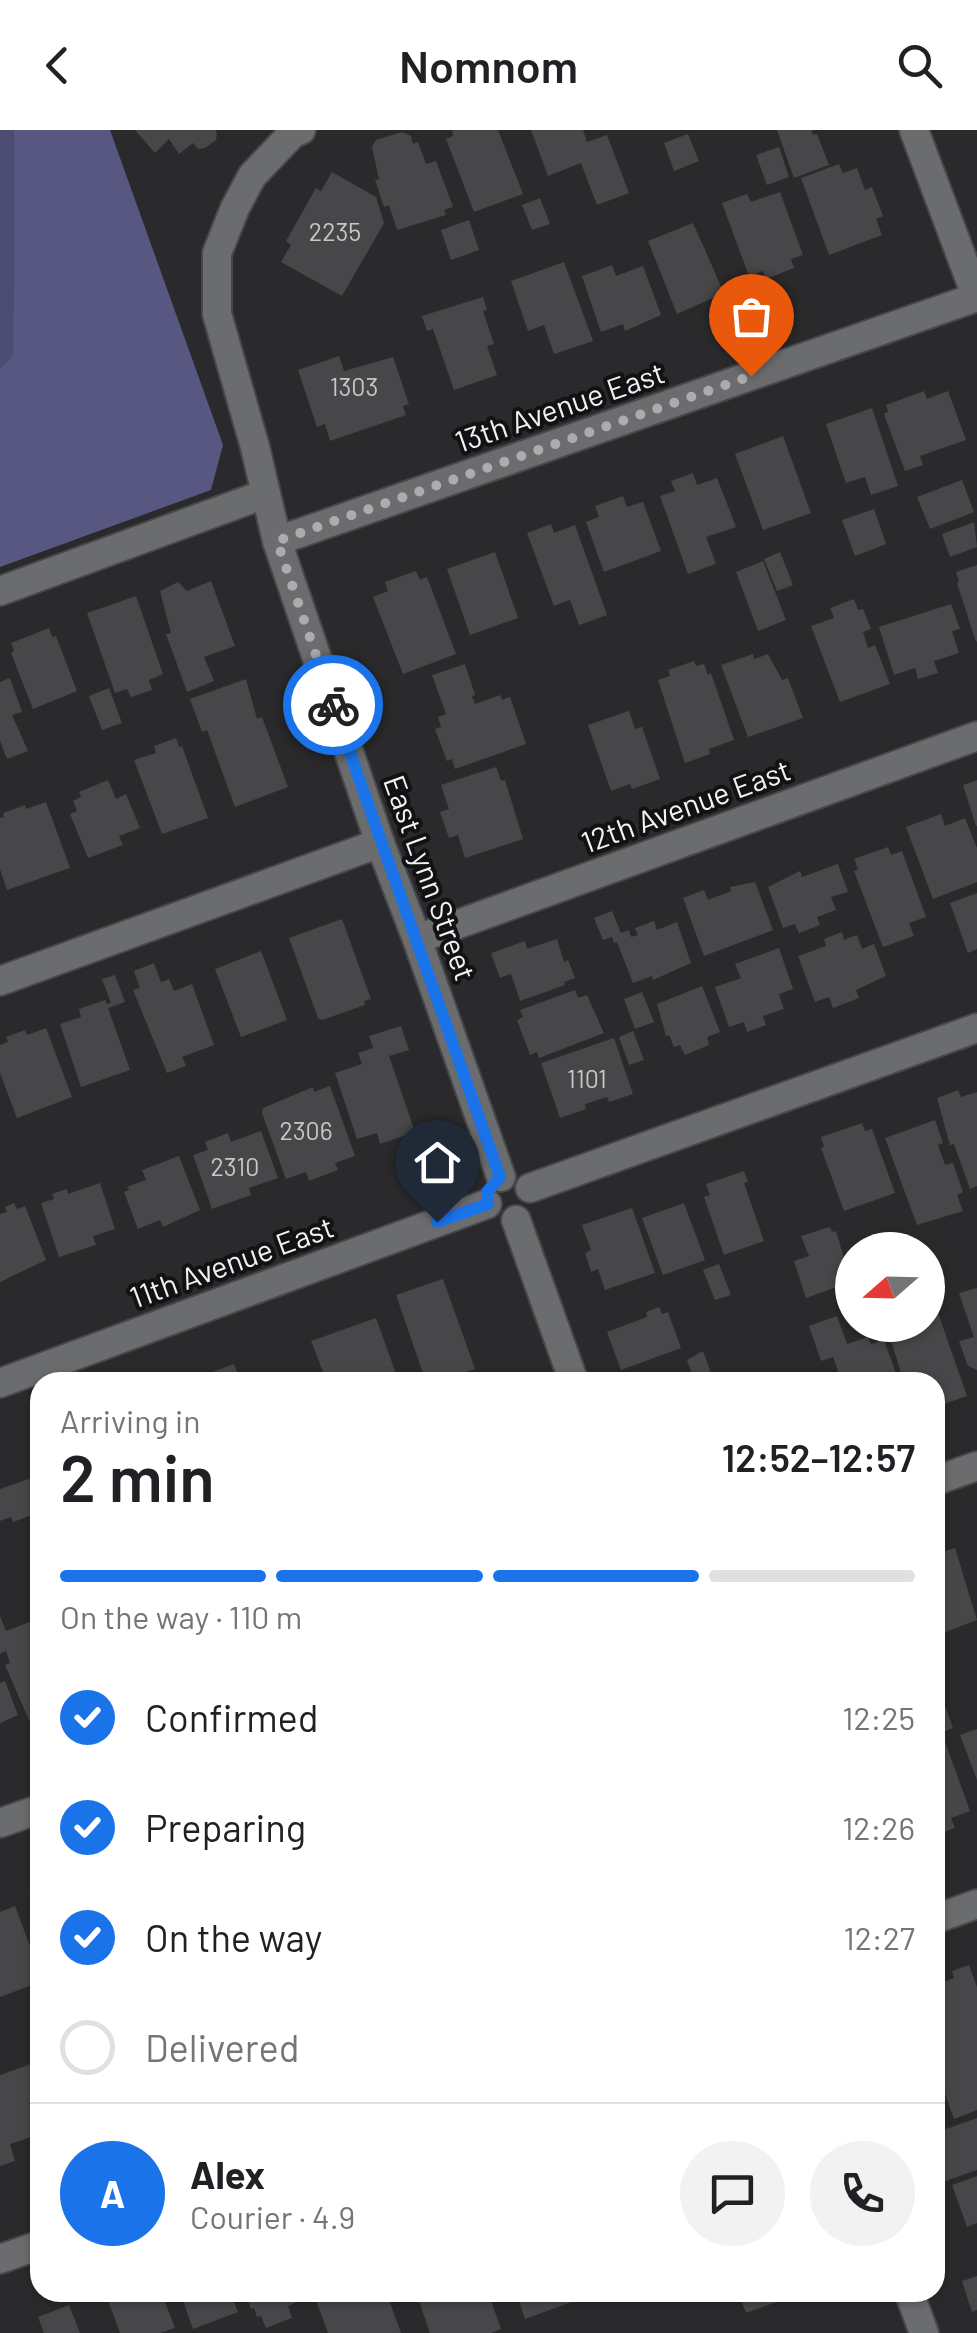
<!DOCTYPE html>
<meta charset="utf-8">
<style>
body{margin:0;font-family:Barlow,sans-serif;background:#f2f2f2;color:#202124;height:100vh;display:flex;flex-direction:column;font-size:38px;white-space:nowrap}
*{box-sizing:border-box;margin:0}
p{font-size:32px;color:#757577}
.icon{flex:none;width:55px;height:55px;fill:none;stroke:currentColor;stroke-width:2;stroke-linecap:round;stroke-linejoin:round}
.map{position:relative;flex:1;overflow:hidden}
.panel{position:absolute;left:30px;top:1242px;width:915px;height:930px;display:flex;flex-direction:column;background:#fff;border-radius:30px;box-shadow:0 2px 8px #0004}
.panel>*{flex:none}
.needle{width:65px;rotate:250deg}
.tools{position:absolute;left:835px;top:1102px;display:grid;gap:20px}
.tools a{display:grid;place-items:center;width:110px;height:110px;border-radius:50%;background:#fff;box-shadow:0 2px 8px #0004;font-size:50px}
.pin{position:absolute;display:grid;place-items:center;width:85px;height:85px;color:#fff;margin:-102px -42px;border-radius:50% 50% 50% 0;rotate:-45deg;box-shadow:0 0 10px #0007}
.pin .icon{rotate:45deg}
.courier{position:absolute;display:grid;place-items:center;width:100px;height:100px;margin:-50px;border:8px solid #1a73e8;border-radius:50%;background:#fff;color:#222;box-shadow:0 2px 12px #0007}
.summary em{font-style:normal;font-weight:600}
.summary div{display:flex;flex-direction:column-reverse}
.summary{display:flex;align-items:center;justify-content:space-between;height:170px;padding:0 30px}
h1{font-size:65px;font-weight:600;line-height:75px}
.bar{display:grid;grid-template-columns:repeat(4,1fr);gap:15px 10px;align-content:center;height:120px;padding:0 30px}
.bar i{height:12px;border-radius:8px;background:#e0e0e0}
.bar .selected{background:#1a73e8}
.bar p{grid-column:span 4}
.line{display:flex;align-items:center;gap:25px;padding:0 30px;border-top:2px solid #e0e0e0}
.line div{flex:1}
.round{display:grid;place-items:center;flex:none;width:105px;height:105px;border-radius:52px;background:#f2f2f2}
ol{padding:0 30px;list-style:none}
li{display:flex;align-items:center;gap:30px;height:110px}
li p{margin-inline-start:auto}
li .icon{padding:10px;border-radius:50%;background:#1a73e8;color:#fff;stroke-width:4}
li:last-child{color:#757577}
li i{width:55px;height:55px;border:5px solid #e0e0e0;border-radius:50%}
header{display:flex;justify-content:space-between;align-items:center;height:130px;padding:0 30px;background:#fff;font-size:45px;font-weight:600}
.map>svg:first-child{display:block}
</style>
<header><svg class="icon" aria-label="back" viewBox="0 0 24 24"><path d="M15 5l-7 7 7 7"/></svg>Nomnom<svg class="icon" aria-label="search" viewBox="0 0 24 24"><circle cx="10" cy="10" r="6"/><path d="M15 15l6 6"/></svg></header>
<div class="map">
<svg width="977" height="2203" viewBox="0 0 977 2203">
<rect width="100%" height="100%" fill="#2a2a2c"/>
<path fill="#4d4d74" d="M 0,0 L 14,0 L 13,227 L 0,238 Z"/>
<path fill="#575782" d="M 14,0 L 110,0 L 223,315 L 211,360 L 0,437 L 0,238 L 13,226 Z"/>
<g fill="#474749">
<path d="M 135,0 L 215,0 L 217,3 L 216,10 L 205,18 L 198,19 L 193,13 L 179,24 L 169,9 L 155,23 Z"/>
<path d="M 455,0 L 498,0 L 523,64 L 474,82 L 446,9 L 453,6 L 452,1 Z"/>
<path d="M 531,0 L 583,0 L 587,12 L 607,5 L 629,63 L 597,75 L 581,33 L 548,46 Z"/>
<path d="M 777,0 L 811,0 L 813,5 L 817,4 L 829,35 L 794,48 Z"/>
<path d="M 402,2 L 411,6 L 413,14 L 418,12 L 426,34 L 436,31 L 453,77 L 444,80 L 446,85 L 397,100 L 389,75 L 384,77 L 375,50 L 379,49 L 372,17 L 376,10 Z"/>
<path d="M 688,4 L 699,31 L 674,41 L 664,13 Z"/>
<path d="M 779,17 L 789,47 L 767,55 L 756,25 Z"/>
<path d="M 839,34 L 843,43 L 857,38 L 865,60 L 872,57 L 883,86 L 876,89 L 882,105 L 829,125 L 801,48 Z"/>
<path d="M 332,42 L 376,67 L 384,93 L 342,166 L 281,132 L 291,115 L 286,111 L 316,58 L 321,61 Z"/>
<path d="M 780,62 L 803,125 L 791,129 L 794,138 L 766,149 L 763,141 L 749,146 L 722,73 L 747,64 L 751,72 Z"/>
<path d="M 540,68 L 550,94 L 532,100 L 522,75 Z"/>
<path d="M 469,90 L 479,120 L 451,130 L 441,100 Z"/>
<path d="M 693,93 L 724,163 L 677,184 L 648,111 Z"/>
<path d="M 564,132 L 593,211 L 554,224 L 544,195 L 528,201 L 511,151 Z"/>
<path d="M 612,135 L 616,146 L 643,136 L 661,185 L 625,201 L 623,194 L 601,202 L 582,146 Z"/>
<path d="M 483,167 L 487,180 L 483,181 L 494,214 L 487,216 L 497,245 L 454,260 L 433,199 L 427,201 L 422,186 Z"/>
<path d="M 339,226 L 344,241 L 393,227 L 409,274 L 403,276 L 406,285 L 330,311 L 325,294 L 317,297 L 298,240 Z"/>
<path d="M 924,261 L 927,269 L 948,261 L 966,310 L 920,326 L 923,335 L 905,341 L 884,284 L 888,282 L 886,275 Z"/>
<path d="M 872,278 L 898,356 L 871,365 L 865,347 L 846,353 L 826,294 Z"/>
<path d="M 783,306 L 811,383 L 763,400 L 735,324 Z"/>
<path d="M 693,343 L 697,355 L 717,348 L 736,397 L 706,407 L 716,434 L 688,444 L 660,366 L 675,361 L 671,351 Z"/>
<path d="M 962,350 L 974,382 L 930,399 L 917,367 Z"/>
<path d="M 623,366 L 627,377 L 643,372 L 661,421 L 604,442 L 586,392 L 599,387 L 595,376 Z"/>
<path d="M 874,379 L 886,414 L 855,426 L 842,390 Z"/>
<path d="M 974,392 L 977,417 L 950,427 L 942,404 Z"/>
<path d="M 551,394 L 554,403 L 575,395 L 607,485 L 579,495 L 570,470 L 554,476 L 527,403 Z"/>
<path d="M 495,422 L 518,488 L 470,505 L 447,439 Z"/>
<path d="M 780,422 L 793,455 L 777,461 L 764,429 Z"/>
<path d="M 763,431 L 786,490 L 758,501 L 736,442 Z"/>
<path d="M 977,435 L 977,511 L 976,512 L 957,453 L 959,452 L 956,442 Z"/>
<path d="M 416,441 L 420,450 L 427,447 L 456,524 L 403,544 L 373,467 L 388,461 L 385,452 Z"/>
<path d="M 211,451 L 235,516 L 204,527 L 214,551 L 187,562 L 166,504 L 171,503 L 160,461 L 178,452 L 187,461 Z"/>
<path d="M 136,466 L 163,544 L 149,550 L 152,560 L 131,567 L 127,559 L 115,563 L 87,483 Z"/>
<path d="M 854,469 L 858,480 L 863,479 L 871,499 L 863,502 L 868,518 L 875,515 L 890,554 L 840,572 L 811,496 L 834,488 L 830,478 Z"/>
<path d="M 951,474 L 960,499 L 952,501 L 959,523 L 934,531 L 938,543 L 918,549 L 915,538 L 894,545 L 879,497 Z"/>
<path d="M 49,498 L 52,507 L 56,506 L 77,561 L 33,579 L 11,523 L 14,521 L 11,513 Z"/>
<path d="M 753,524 L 754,529 L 768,524 L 782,550 L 788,548 L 803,588 L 748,607 L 721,535 Z"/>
<path d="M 694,531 L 696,536 L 704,534 L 708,545 L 711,543 L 734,610 L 709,619 L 710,624 L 685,633 L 658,550 L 670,546 L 668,540 Z"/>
<path d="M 465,534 L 475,565 L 472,566 L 475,574 L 500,565 L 502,570 L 510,567 L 526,614 L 455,639 L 452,629 L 447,631 L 435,599 L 441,597 L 438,587 L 446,584 L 432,545 Z"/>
<path d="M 10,548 L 22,582 L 12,585 L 28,621 L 7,629 L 0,611 L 0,552 Z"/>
<path d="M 246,549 L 257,589 L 262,587 L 288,657 L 235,677 L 207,600 L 202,602 L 190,569 Z"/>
<path d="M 109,558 L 122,593 L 102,600 L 89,566 Z"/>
<path d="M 629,581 L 635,599 L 642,597 L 660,649 L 632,659 L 630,654 L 611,661 L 588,595 Z"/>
<path d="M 176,608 L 179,617 L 182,616 L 208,688 L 162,704 L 134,630 L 156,623 L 154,616 Z"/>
<path d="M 496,637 L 501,651 L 505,650 L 523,709 L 465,728 L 458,705 L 449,708 L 440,682 L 449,679 L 441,655 Z"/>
<path d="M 108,650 L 116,669 L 126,664 L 140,698 L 119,706 L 123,715 L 88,728 L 70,684 L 77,681 L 73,671 L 81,667 L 79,662 Z"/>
<path d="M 977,650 L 977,696 L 976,696 L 963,655 Z"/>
<path d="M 46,672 L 70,738 L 7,760 L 0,739 L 0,688 L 4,687 L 3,683 L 25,675 L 26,679 Z"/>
<path d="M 941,684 L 945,696 L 965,688 L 977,718 L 977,752 L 933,769 L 906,697 Z"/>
<path d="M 888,717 L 891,725 L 902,721 L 926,787 L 909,793 L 914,806 L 883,817 L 854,741 L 858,739 L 854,729 Z"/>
<path d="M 838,734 L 848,762 L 831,767 L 836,780 L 817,787 L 820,795 L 799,803 L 795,794 L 783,798 L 768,757 L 800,741 L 802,747 Z"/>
<path d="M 755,752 L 773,800 L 704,826 L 683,768 L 704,760 L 708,770 L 731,761 L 730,757 Z"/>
<path d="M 977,763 L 977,819 L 968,823 L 950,773 Z"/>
<path d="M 612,781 L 621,803 L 629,800 L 631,807 L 638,805 L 635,798 L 654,791 L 657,800 L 677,792 L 691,833 L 653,850 L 652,846 L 633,853 L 617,812 L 614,813 L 612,807 L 603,810 L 594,788 Z"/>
<path d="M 342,789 L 371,869 L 364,871 L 365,875 L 322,890 L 318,888 L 289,808 Z"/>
<path d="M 842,802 L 844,810 L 857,805 L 862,819 L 874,814 L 886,846 L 856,860 L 859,868 L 833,878 L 829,867 L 815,872 L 798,826 L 826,816 L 824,809 Z"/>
<path d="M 557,809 L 564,832 L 568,830 L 575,848 L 564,852 L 565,855 L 520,871 L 511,844 L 500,848 L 491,823 L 525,811 L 527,819 Z"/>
<path d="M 779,818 L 793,859 L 779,864 L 784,879 L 763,886 L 766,895 L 747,902 L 744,892 L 729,897 L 715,857 L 741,848 L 735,834 Z"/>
<path d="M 261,821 L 287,890 L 241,907 L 215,839 Z"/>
<path d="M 154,833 L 161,852 L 169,849 L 174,861 L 192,854 L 214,915 L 182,927 L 186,936 L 167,943 L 133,860 L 140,858 L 134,841 Z"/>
<path d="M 115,845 L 125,872 L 108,878 L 130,940 L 81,957 L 60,894 L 81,887 L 79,879 L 105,870 L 107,874 L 111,873 L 102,849 Z"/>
<path d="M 702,856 L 720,902 L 707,907 L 709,915 L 685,925 L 680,915 L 674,917 L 669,905 L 666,906 L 657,874 Z"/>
<path d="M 575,860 L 578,868 L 587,865 L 604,903 L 539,928 L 537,922 L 530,925 L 517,890 L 523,887 L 520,880 Z"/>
<path d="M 642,862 L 654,892 L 635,899 L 624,869 Z"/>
<path d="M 401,896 L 409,920 L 389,926 L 415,1002 L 380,1014 L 377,1003 L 357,1009 L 335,943 L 362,934 L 358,923 L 373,918 L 369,906 Z"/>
<path d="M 46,898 L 72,967 L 17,988 L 0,943 L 0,915 L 8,912 L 6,907 L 25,900 L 27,905 Z"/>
<path d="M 633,901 L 644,930 L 629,935 L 619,907 Z"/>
<path d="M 614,908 L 633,964 L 609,972 L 607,967 L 585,974 L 586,979 L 560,988 L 541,933 Z"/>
<path d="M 330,956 L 355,1026 L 335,1033 L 338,1040 L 309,1051 L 306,1042 L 286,1049 L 262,983 L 263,978 L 313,957 L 314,962 Z"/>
<path d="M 958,960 L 961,967 L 977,962 L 977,1056 L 970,1059 L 954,1014 L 950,1015 L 937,968 Z"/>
<path d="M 935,990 L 943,1013 L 938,1015 L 945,1035 L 953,1033 L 963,1062 L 957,1065 L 963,1081 L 917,1095 L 885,1008 Z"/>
<path d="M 862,993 L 865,1001 L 872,999 L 895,1063 L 844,1081 L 821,1018 L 824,1017 L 821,1007 Z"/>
<path d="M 261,1001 L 278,1048 L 249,1058 L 251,1065 L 212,1079 L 193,1025 L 208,1020 L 205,1012 L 228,1003 L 231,1012 Z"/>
<path d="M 179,1026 L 200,1080 L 163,1097 L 160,1090 L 138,1099 L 124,1062 L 129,1060 L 127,1057 L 146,1050 L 142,1040 Z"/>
<path d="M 744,1041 L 748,1052 L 744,1053 L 764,1111 L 724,1125 L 704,1067 L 710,1065 L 706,1054 Z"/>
<path d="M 100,1053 L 115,1099 L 93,1106 L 96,1115 L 59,1127 L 41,1073 L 54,1069 L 52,1064 L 67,1059 L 68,1064 Z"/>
<path d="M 14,1073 L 17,1079 L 25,1076 L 46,1130 L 0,1152 L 0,1084 L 7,1082 L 5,1077 Z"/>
<path d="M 684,1073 L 705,1130 L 663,1145 L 642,1088 Z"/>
<path d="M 632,1078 L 655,1143 L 605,1160 L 598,1139 L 591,1142 L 585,1123 L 591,1120 L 582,1095 Z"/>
<path d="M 830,1097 L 832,1102 L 836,1101 L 851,1152 L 806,1168 L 794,1131 L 809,1126 L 801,1106 Z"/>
<path d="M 719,1134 L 731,1165 L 715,1170 L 703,1140 Z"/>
<path d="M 443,1149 L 475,1239 L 436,1252 L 426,1252 L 396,1165 Z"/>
<path d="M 977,1158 L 977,1240 L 968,1236 L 959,1211 L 974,1207 L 959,1163 Z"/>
<path d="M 659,1177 L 662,1184 L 668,1182 L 681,1218 L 621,1240 L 607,1202 L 647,1187 L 646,1182 Z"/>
<path d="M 938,1183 L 967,1266 L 935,1277 L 935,1252 L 904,1252 L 886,1195 L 928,1195 L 928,1187 Z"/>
<path d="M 837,1186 L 847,1214 L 868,1207 L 871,1214 L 884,1210 L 899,1252 L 842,1252 L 833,1227 L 821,1231 L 809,1196 Z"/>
<path d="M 376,1188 L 399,1252 L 327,1252 L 311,1211 Z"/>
<path d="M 703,1221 L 714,1252 L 695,1252 L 687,1230 Z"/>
<path d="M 234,1234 L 241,1252 L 185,1252 Z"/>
<path d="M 814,1242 L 817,1252 L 796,1252 L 795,1248 Z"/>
<path d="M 40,1345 L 40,1382 L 13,1392 L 11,1387 L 0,1391 L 0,1359 Z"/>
<path d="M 955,1418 L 977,1490 L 935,1506 L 935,1424 Z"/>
<path d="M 0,1486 L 6,1501 L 40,1488 L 40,1586 L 29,1590 L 5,1535 L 10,1533 L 6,1521 L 0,1524 Z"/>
<path d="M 5,1551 L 18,1585 L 0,1593 L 0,1553 Z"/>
<path d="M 943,1570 L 953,1598 L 935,1605 L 935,1572 Z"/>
<path d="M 977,1599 L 977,1650 L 960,1605 Z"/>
<path d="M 944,1609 L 970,1681 L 951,1688 L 955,1698 L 935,1705 L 935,1612 Z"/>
<path d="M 40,1757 L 40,1791 L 29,1761 Z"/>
<path d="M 15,1776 L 40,1843 L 40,1852 L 0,1867 L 0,1782 Z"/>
<path d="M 969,1835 L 977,1857 L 977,1980 L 954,1989 L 935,1936 L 935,1855 L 954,1848 L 952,1841 Z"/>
<path d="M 40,1931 L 40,2004 L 10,2014 L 15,2031 L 0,2036 L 0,1945 Z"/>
<path d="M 977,1988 L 977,2040 L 937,2054 L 935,2003 Z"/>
<path d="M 977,2046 L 977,2093 L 967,2097 L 952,2055 Z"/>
<path d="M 977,2146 L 977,2180 L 972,2182 L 962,2151 Z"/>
<path d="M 105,2162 L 161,2162 L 175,2198 L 160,2203 L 120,2203 Z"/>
<path d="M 180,2162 L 230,2162 L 238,2182 L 193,2199 Z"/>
<path d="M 245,2162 L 291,2162 L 295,2173 L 288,2176 L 292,2188 L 266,2198 L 261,2186 L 257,2187 L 254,2178 L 251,2179 Z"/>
<path d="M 313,2162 L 386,2162 L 401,2203 L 328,2203 Z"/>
<path d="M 416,2162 L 488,2162 L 501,2199 L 491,2203 L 430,2203 Z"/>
<path d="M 516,2162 L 590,2162 L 591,2165 L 525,2189 Z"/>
<path d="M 738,2162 L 801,2162 L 801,2163 L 746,2183 Z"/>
<path d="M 69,2175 L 80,2203 L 44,2203 L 38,2187 Z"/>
</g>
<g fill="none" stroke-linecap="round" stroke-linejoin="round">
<defs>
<g id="minor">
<path d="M 301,0 L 293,3 L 252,46 L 235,78 L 217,123 L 217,184 L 255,317 L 277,411 L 380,713 L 417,809 L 501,1047"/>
<path d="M 277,411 L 977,167"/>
<path d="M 0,461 L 265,364"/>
<path d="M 417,809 L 977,606"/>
<path d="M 0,851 L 380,713"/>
<path d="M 530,1058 L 977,898"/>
<path d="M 516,1090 L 574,1252"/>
<path d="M 0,1253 L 487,1074"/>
<path d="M 935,1351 L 977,1336"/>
<path d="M 0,1693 L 40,1679"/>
<path d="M 909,2162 L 924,2203"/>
</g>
<path id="tertiary" d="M 914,0 L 977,168"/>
<g id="secondary">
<path d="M 935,1789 L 977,1774"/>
<path d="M 0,2129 L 40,2115"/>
</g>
</defs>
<use href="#minor" stroke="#48484b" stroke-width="32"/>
<use href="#tertiary" stroke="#48484b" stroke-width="32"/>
<use href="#secondary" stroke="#48484b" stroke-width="32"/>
<use href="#minor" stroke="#6b6c6e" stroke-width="28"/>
<use href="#tertiary" stroke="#6b6c6e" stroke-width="28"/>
<use href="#secondary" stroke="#6b6c6e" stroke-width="28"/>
</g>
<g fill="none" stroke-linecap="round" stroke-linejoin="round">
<path stroke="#acacae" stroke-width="10" stroke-dasharray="0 18" d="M 333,575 L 277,411 L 751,246"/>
<path stroke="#1a73e8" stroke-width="12" d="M 333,575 L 500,1047 L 487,1062 L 488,1074 L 437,1092"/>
</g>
<g text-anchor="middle" stroke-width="8" stroke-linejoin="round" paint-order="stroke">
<g font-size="25" fill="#c7c7c9">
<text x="335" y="111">2235</text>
<text x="354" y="266">1303</text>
<text x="587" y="958">1101</text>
<text x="306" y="1010">2306</text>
<text x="235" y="1046">2310</text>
</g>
<g font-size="30" fill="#f2f2f4" stroke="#121214">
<text transform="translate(560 278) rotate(-19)" y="10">13th Avenue East</text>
<text transform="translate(686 677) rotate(-20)" y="10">12th Avenue East</text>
<text transform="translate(429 748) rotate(70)" y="10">East Lynn Street</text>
<text transform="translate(232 1133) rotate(-20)" y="10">11th Avenue East</text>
</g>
</g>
</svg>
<div class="tools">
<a><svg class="needle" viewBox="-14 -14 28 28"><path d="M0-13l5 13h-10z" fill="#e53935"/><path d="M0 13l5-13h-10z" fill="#757577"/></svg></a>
</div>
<div class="pin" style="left:751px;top:246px;background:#ea580c"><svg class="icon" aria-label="bag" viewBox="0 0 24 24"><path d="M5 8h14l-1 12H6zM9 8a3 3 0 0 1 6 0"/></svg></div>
<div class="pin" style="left:437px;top:1092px;background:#1f2937"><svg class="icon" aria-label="home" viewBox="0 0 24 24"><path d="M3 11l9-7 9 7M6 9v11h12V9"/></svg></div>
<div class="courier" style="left:333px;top:575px"><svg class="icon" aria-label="bike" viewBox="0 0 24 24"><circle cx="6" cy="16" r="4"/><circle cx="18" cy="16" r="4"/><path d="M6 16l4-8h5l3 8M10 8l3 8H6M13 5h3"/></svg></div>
<section class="panel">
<div class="summary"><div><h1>2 min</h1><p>Arriving in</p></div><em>12:52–12:57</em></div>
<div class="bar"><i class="selected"></i><i class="selected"></i><i class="selected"></i><i></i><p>On the way · 110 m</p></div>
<ol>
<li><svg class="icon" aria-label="check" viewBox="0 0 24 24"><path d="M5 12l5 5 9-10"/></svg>Confirmed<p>12:25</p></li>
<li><svg class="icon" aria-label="check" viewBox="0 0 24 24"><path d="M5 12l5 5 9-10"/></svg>Preparing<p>12:26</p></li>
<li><svg class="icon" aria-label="check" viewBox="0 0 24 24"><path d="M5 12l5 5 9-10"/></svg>On the way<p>12:27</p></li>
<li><i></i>Delivered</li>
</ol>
<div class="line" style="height:180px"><b class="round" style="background:#1a73e8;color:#fff">A</b><div><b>Alex</b><p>Courier · 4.9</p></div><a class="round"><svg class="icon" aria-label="chat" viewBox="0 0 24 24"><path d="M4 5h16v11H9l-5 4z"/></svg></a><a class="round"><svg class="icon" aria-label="phone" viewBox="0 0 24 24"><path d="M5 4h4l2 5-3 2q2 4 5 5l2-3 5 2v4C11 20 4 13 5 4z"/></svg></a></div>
</section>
</div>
